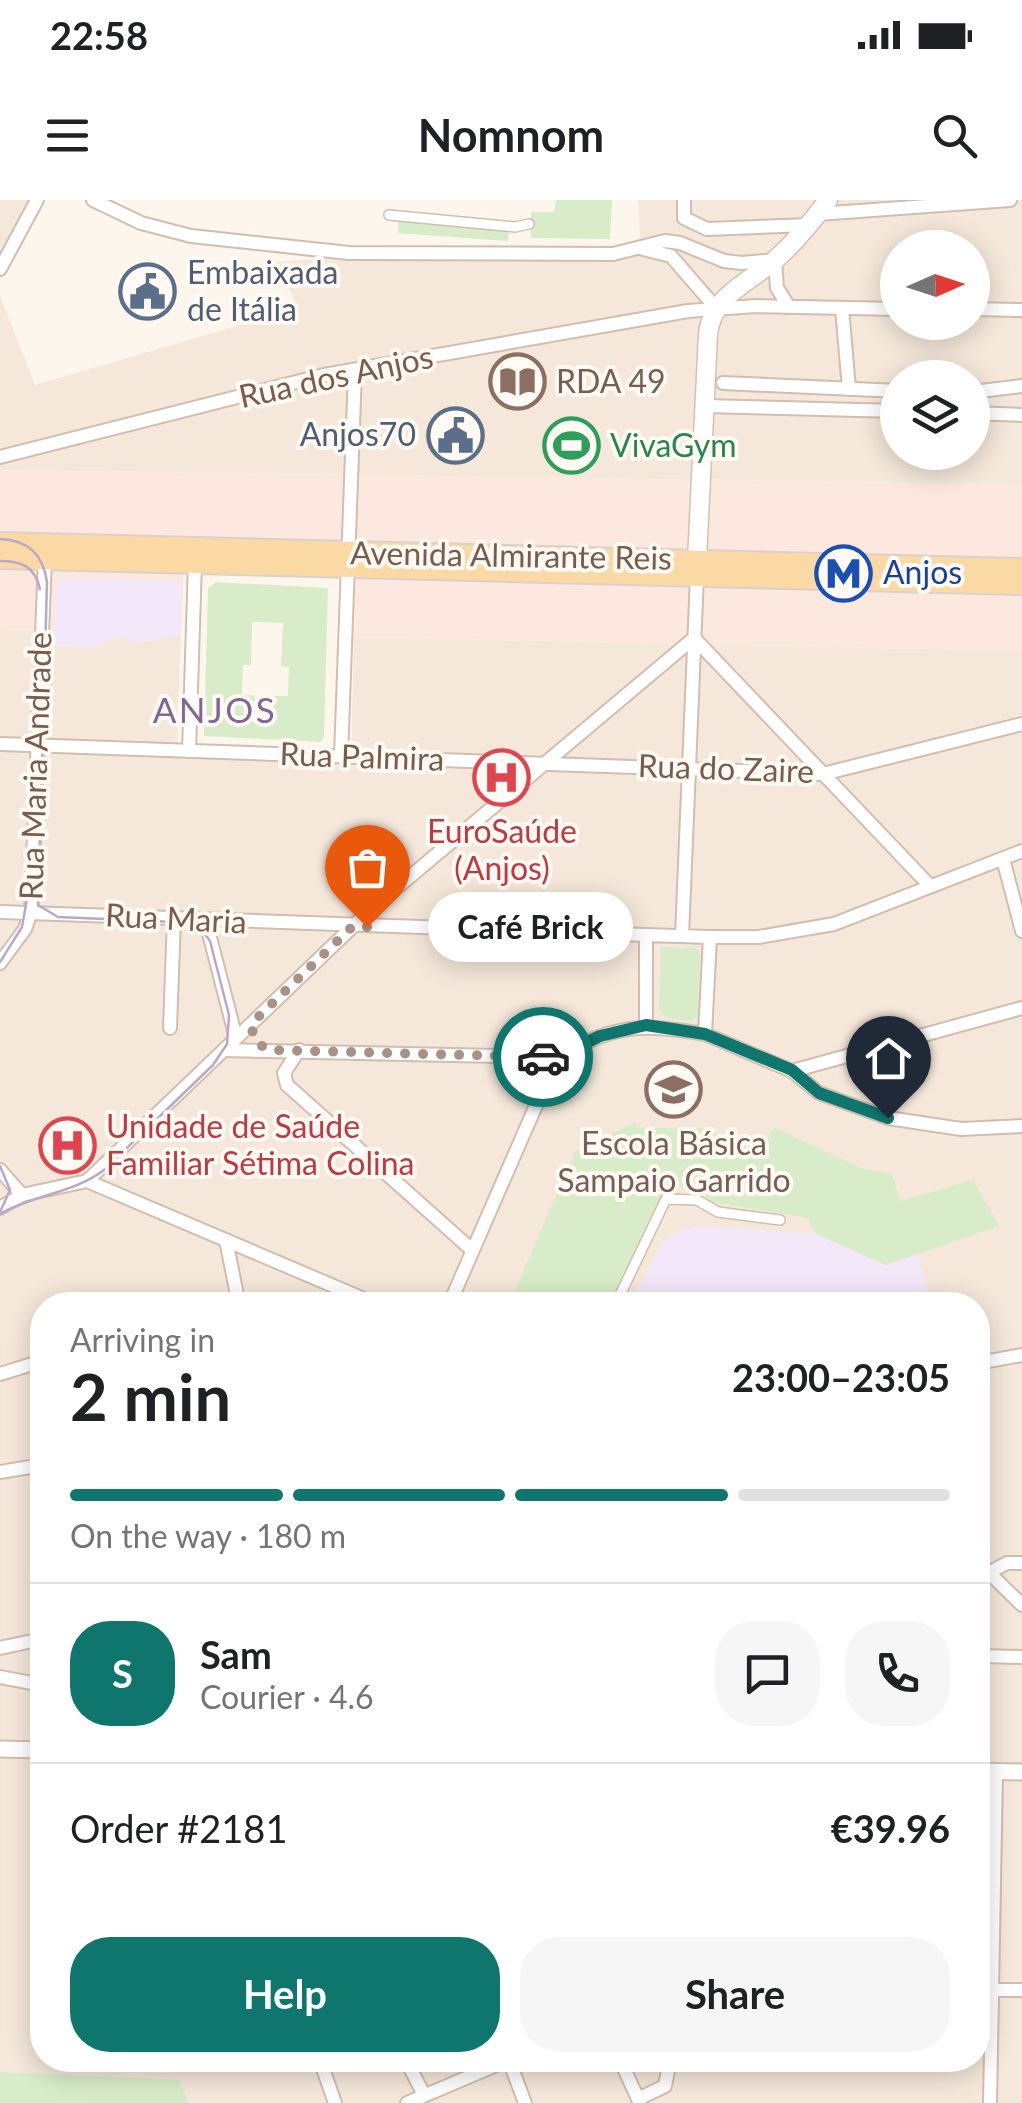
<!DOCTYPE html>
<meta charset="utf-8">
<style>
body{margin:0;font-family:Lato,sans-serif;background:#f6f6f6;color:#202124;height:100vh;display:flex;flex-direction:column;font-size:38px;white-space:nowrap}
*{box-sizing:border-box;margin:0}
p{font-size:32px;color:#757577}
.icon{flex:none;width:55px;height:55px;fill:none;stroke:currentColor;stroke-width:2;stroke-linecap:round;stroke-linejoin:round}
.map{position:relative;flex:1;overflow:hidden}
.sheet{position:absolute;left:30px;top:1092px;width:960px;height:780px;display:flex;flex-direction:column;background:#fff;border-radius:40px;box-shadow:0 5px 25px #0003}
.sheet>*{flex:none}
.needle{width:65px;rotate:87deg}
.fabs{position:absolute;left:880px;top:30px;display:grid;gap:20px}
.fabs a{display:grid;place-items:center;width:110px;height:110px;border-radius:50%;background:#fff;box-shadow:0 5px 25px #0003;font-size:50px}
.pin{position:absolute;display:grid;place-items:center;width:85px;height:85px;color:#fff;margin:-102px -42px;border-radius:50% 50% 50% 0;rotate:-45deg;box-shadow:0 0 10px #0007}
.pin .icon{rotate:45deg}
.courier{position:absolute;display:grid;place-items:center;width:100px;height:100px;margin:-50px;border:8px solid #0f766e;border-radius:50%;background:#fff;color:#222;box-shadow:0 2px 12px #0007}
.bubble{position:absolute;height:70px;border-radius:35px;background:#fff;box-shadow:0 5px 25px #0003;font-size:32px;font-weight:700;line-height:70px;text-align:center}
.head em{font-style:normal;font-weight:700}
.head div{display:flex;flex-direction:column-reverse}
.head{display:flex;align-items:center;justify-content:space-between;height:170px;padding:0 40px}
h1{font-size:65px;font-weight:700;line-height:75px}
.bar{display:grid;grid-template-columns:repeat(4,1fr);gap:15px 10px;align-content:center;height:120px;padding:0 40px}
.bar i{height:12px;border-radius:8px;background:#e0e0e0}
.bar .selected{background:#0f766e}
.bar p{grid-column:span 4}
.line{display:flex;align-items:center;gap:25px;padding:0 40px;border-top:2px solid #e0e0e0}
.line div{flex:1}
.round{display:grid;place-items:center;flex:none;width:105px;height:105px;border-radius:40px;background:#f6f6f6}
.cta{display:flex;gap:20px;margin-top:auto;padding:20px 40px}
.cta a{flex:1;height:115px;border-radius:40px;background:#0f766e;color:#fff;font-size:40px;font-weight:700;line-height:115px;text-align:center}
.cta a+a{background:#f6f6f6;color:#202124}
.status{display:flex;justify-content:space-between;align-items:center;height:70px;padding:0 50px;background:#fff;direction:ltr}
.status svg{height:28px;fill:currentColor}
header{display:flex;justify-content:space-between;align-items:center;height:130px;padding:0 40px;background:#fff;font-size:45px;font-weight:700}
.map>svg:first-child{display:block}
</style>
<div class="status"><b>22:58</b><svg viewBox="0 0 49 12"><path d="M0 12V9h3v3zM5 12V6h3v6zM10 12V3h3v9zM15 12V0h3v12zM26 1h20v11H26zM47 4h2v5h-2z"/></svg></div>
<header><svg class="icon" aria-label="menu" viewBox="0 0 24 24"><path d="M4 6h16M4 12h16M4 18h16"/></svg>Nomnom<svg class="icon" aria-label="search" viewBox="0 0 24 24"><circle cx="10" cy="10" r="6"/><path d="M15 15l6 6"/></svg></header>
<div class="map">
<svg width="1022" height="1903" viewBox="0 0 1022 1903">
<rect width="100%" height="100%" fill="#fdf6ec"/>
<g fill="#f5e8da" fill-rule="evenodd">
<path d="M 0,0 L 30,0 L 0,59 Z"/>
<path d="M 638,0 L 1022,0 L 1022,284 L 0,270 L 0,96 L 35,185 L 298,108 L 276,62 L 388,54 L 641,48 ZM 898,48 L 972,48 L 972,122 L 898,122 ZM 898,178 L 972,178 L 972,252 L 898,252 Z"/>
<path d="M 0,429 L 181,433 L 177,548 L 351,554 L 354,437 L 1022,451 L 1022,1903 L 0,1903 ZM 42,1105 L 978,1105 L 978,1860 L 42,1860 Z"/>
</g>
<path fill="#fde8e0" d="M 0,270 L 1022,284 L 1022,451 L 354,437 L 355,377 L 184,372 L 181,433 L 0,429 Z"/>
<g fill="#f3e8fa">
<path d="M 61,378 L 178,381 L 182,386 L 180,435 L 131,444 L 128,437 L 104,440 L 103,447 L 54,446 L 57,383 Z"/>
<path d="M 698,1026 L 816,1034 L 886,1065 L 917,1054 L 932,1105 L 637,1105 L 638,1089 L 662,1044 L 678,1031 Z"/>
</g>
<g fill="#d8ecc9" fill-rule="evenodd">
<path d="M 556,0 L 612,0 L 610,39 L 531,38 L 531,12 L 554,12 Z"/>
<path d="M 398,21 L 509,29 L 508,41 L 398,33 Z"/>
<path d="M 216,382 L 328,388 L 324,536 L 321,542 L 204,536 L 208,388 ZM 252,422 L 283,423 L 281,466 L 289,467 L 288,496 L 272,496 L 271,517 L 255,516 L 255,496 L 242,494 L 243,465 L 251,465 Z"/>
<path d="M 661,747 L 696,748 L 700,755 L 698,816 L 690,821 L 666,818 L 659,809 Z"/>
<path d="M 635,922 L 638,928 L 705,928 L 759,954 L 774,927 L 860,968 L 892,974 L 900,1001 L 973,980 L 999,1026 L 886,1065 L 816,1034 L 808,1018 L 706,1001 L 705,989 L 666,986 L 613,1105 L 518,1105 L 510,1102 L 576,950 L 595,956 L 613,934 Z"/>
<path d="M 0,1872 L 179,1880 L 189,1903 L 0,1903 Z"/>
</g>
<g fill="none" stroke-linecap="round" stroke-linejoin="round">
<defs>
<g id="pedestrian">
<path d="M 389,15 L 515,27 L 529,24"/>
<path d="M 620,1105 L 621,1093 L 666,999 L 697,1000 L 718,1012 L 780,1020"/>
</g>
<g id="minor">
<path d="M 93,0 L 141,23 L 191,36 L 349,53 L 613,54 L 665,41 L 680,43 L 724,61 L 742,63 L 775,60 L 777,88 L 789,107"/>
<path d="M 684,0 L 684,18 L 707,29 L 810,25"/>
<path d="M 818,14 L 1010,0"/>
<path d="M 643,49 L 671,56 L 716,108"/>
<path d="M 0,69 L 37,0"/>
<path d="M 842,108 L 849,189"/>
<path d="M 972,109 L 1022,110"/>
<path d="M 723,183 L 898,191"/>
<path d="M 972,192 L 1022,186"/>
<path d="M 704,206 L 898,211"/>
<path d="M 972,213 L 1022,215"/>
<path d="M 0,257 L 324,175 L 688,111 L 755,106 L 898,109"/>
<path d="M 694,438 L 930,686"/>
<path d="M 0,544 L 823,574 L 1022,524"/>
<path d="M 189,551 L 195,363"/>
<path d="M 341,556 L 355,171"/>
<path d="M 1003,659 L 1022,731"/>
<path d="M 0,712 L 646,735"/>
<path d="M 206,722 L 236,838"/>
<path d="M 682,736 L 697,376"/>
<path d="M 710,737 L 759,737 L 834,724 L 1022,651"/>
<path d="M 0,763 L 25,729 L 31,712 L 45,359"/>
<path d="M 170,828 L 174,718"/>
<path d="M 705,834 L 792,871 L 819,893 L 888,918 L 961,929 L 1022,926"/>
<path d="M 224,850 L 544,857 C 563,855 579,845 596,838 C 634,822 666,828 705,834 L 710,737 L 646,735 L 646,825"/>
<path d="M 299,850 L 284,873 L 287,885 L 472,1050"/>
<path d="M 792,871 L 1022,808"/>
<path d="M 0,970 L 22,995"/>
<path d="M 87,981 L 368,712 L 694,438"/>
<path d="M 87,981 L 378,1105"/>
<path d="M 0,1008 L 22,995 L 87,981"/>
<path d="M 226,1040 L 239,1105"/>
<path d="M 449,1105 L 558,855"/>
<path d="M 978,1163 L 1022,1155"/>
<path d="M 0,1174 L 42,1161"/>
<path d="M 0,1272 L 42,1265"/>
<path d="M 978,1362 L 1022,1405"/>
<path d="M 990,1372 L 1007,1363 L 1022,1363"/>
<path d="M 0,1448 L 42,1439"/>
<path d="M 978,1456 L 1022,1457"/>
<path d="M 0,1477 L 42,1485"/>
<path d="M 992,1790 L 1022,1790"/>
<path d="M 320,1860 L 335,1903"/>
<path d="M 406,1860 L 424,1895"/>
<path d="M 509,1860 L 525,1903"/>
<path d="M 620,1860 L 640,1903"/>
<path d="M 638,1899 L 665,1886 L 670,1860"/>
<path d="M 407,1903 L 508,1860"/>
<path d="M 990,1903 L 996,1572"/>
</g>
<g id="tertiary">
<path d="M 0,1549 L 42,1550"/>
<path d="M 978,1571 L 1022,1572"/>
</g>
<path id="secondary" d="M 697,360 L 708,134 C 712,96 748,83 775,60 C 795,42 812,22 828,0"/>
<g id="primary">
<path d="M 0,343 L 1022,369"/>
<path d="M 0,358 L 1022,384"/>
</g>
</defs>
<use href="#pedestrian" stroke="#d1beb0" stroke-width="12"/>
<use href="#minor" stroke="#d1beb0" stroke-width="16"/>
<use href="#tertiary" stroke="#d1beb0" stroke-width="19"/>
<use href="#secondary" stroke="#d6c0b0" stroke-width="21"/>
<use href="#primary" stroke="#dad1cd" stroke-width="24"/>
<use href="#pedestrian" stroke="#fff" stroke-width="9"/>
<use href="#minor" stroke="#fff" stroke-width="12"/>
<use href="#tertiary" stroke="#fff" stroke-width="15"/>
<use href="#secondary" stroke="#fff" stroke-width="18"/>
<use href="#primary" stroke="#fbd9a5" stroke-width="20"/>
<g stroke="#b9a8c9" stroke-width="2.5">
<path d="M 0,339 C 28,340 43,354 47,382 L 38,705 L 58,717 L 197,723 L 210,741 L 229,815 L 227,844 L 213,865 L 104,970 C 74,993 32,995 0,1014"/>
<path d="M 0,361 C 21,361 35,366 40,389"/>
<path d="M 0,762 L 22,727 L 29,688"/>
<path d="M 0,966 L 10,990 L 0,1012"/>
</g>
</g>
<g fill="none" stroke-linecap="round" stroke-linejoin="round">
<path stroke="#a89285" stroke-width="10" stroke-dasharray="0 18" d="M 367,727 L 353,726 L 253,822 C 250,836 257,845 270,850 L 543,857"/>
<path stroke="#0f766e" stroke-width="12" d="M 543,857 L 558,856 L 600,836 L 646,825 L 705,834 L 792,870 L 819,893 L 888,918"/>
</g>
<defs>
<symbol id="civic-ring" viewBox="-11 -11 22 22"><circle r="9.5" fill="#fffaf3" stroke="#5c6f8a" stroke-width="1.5"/><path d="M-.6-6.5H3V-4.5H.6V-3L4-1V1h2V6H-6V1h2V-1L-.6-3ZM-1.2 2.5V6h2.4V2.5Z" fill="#5c6f8a"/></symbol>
<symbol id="library-ring" viewBox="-11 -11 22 22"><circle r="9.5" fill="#fffaf3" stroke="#8d6e63" stroke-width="1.5"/><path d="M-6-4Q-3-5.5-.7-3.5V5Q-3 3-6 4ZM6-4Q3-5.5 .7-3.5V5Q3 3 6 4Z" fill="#8d6e63"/></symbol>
<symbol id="stadium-ring" viewBox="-11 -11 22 22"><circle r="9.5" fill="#fffaf3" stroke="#2e9e5b" stroke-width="1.5"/><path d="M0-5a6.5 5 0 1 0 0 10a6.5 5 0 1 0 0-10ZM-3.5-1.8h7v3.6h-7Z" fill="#2e9e5b"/></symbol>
<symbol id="metro-ring" viewBox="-11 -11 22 22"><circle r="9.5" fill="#fffaf3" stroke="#1a4fb4" stroke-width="1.5"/><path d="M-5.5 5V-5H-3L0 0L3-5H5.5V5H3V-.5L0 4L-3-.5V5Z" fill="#1a4fb4"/></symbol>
<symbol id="hospital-ring" viewBox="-11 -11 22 22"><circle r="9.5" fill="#fffaf3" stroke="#e0444e" stroke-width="1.5"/><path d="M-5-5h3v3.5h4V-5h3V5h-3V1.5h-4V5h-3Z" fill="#e0444e"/></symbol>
<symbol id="school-ring" viewBox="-11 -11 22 22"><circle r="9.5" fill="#fffaf3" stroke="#8d6e63" stroke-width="1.5"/><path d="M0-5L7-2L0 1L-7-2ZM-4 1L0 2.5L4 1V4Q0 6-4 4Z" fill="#8d6e63"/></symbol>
</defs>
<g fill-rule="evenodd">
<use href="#civic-ring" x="116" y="60" width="63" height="63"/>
<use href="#library-ring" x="486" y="150" width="63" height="63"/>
<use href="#civic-ring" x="424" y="204" width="63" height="63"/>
<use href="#stadium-ring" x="540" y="214" width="63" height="63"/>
<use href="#metro-ring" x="812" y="342" width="63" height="63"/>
<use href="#hospital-ring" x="470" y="546" width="63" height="63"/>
<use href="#school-ring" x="642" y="858" width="63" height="63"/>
<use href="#hospital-ring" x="36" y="914" width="63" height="63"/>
</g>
<g text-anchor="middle" stroke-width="8" stroke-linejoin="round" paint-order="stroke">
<g font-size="32" fill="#4e5e75" stroke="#fffaf3" text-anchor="start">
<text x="187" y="84">Embaixada<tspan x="187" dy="37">de Itália</tspan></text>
<text x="416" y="246" text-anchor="end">Anjos70</text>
</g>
<g font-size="32" fill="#7a5c4d" stroke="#fffaf3">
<text transform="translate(336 177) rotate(-12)" y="11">Rua dos Anjos</text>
<text transform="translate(511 356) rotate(1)" y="11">Avenida Almirante Reis</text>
<text transform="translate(362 557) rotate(2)" y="11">Rua Palmira</text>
<text transform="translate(36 566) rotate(-88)" y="11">Rua Maria Andrade</text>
<text transform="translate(726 569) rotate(2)" y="11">Rua do Zaire</text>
<text transform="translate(176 719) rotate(3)" y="11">Rua Maria</text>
</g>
<g font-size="32" fill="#785e54" stroke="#fffaf3" text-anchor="start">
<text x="556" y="193">RDA 49</text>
<text x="674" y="955" text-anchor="middle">Escola Básica<tspan x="674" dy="37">Sampaio Garrido</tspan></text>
</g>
<g font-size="32" fill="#27864d" stroke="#fffaf3" text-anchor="start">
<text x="610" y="257">VivaGym</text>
</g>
<g font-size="32" fill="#164399" stroke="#fffaf3" text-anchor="start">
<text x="883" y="384">Anjos</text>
</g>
<g font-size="32" fill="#be3a42" stroke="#fffaf3">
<text x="502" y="643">EuroSaúde<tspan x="502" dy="37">(Anjos)</tspan></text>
<text x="106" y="938" text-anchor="start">Unidade de Saúde<tspan x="106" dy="37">Familiar Sétima Colina</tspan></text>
</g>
<g font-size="35" letter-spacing="2.5" fill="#846695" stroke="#fffaf3">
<text x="215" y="523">ANJOS</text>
</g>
</g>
</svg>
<div class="fabs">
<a><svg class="needle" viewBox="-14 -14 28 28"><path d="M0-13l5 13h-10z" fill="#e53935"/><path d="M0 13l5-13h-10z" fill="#757577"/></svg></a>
<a><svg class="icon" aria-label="layers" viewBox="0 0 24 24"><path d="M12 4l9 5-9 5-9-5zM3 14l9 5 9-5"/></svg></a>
</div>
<div class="pin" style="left:367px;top:727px;background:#ea580c"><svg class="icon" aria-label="bag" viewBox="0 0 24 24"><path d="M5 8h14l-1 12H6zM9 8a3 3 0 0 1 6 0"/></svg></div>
<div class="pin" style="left:888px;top:918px;background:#1f2937"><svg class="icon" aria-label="home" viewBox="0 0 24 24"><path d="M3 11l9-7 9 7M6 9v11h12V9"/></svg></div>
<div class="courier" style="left:543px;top:857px"><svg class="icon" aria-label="car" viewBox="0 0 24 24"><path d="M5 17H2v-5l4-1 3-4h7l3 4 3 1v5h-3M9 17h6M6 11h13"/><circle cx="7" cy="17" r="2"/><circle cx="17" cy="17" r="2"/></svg></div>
<div class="bubble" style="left:428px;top:692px;width:205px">Café Brick</div>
<section class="sheet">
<div class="head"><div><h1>2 min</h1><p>Arriving in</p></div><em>23:00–23:05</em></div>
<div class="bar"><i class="selected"></i><i class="selected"></i><i class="selected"></i><i></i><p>On the way · 180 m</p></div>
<div class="line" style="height:180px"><b class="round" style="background:#0f766e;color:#fff">S</b><div><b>Sam</b><p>Courier · 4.6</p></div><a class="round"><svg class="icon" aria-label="chat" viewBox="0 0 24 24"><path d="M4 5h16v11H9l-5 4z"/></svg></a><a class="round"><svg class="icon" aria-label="phone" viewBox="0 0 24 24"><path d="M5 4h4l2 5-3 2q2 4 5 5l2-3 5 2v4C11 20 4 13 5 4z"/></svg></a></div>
<div class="line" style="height:130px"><div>Order #2181</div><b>€39.96</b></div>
<div class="cta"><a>Help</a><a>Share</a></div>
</section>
</div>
